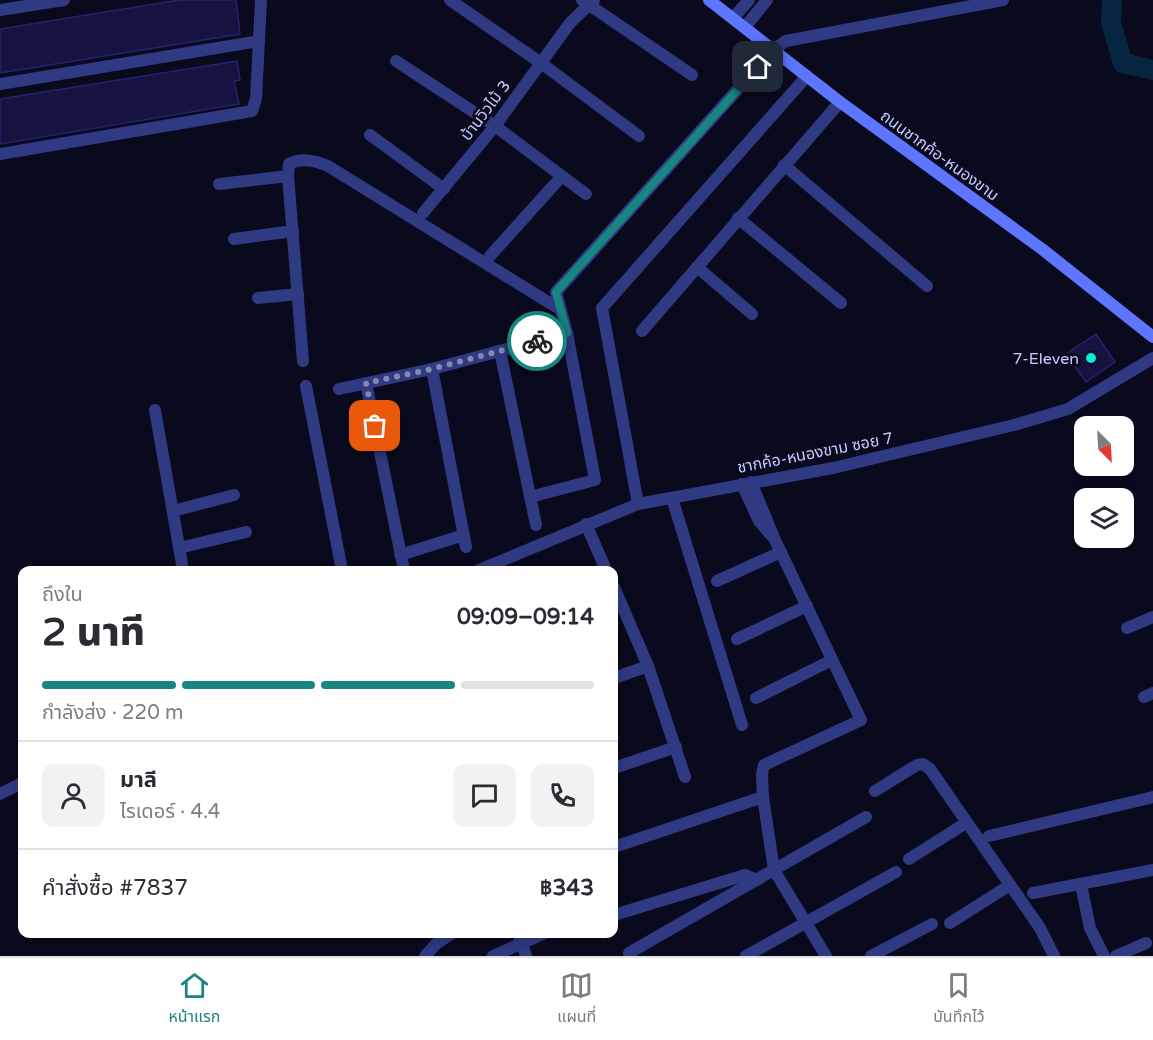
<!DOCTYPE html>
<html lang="th">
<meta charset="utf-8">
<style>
body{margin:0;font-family:"Varela Round","Noto Sans Thai",sans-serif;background:#f2f2f3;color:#2b2b33;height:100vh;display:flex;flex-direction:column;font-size:22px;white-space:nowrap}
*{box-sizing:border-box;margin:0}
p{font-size:20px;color:#7c7c81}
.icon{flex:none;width:33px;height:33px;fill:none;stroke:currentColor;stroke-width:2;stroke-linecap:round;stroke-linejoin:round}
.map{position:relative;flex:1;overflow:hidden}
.details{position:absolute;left:18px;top:566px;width:600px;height:372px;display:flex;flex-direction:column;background:#fff;border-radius:12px;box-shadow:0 3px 15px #0003}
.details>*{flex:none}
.needle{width:39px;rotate:156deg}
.controls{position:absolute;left:1074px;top:416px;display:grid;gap:12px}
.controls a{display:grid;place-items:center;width:60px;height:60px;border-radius:12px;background:#fff;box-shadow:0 3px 15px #0003;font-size:30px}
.pin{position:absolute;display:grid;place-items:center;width:51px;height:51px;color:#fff;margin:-26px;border-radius:12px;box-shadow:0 3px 9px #0006}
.courier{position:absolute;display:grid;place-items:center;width:60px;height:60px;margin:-30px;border:4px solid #188581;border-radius:50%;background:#fff;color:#222;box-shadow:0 2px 8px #0007}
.head em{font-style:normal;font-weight:800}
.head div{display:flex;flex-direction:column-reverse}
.head{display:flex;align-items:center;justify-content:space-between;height:102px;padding:0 24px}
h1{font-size:39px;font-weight:800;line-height:45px}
.bar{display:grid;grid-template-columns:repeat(4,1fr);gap:9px 6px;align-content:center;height:72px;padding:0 24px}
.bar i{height:8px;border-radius:4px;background:#e1e1e2}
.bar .selected{background:#188581}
.bar p{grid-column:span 4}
.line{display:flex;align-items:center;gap:15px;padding:0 24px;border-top:2px solid #e1e1e2}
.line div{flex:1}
.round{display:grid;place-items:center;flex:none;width:63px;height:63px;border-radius:12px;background:#f2f2f3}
.dock{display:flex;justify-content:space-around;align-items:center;height:84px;border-top:2px solid #e1e1e2;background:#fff;font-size:16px;color:#7c7c81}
.dock a{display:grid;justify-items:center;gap:3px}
.dock .selected{color:#188581}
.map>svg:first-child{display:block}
</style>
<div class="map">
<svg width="1153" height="956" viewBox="0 0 1153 956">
<rect width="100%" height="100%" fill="#0a0a1e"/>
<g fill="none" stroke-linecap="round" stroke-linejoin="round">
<path stroke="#062541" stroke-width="20" d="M 1112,0 L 1111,23 L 1123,63 L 1153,70"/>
</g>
<g fill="#151441" stroke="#252370" stroke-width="1.5">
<path d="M 179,0 L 236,0 L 240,34 L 0,73 L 0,29 Z"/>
<path d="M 237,61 L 240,80 L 234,81 L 239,104 L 0,144 L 0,99 Z"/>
<path d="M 1096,334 L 1115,362 L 1086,382 L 1066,354 Z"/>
</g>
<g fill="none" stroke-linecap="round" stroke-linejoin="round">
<g stroke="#2f3a83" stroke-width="12">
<path d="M 450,0 L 541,63 L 639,136"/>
<path d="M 582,0 L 692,75"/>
<path d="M 0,10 L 64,0"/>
<path d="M 733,18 L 749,0"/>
<path d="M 745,27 L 767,0"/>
<path d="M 396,61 L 495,126 L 586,194"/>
<path d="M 0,84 L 259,41"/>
<path d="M 370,135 L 444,189"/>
<path d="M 0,154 L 252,111 L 256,99 L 261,0"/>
<path d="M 784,165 L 927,286"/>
<path d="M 219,184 L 288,176"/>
<path d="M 423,213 L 495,126 L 570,23 L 594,0"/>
<path d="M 738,218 L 841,303"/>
<path d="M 234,239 L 293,231"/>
<path d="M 490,256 L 562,176"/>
<path d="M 697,267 L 752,314"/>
<path d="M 258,298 L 298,294"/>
<path d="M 642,331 L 840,102"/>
<path d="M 500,351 L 536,525"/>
<path d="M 303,361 L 288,176 L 289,164 C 301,157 316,161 328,166 L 561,310"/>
<path d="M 432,369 L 466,547"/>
<path d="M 366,383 L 404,570"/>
<path d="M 306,386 L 342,570"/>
<path d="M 339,389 L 432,369 L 567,333"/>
<path d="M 155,410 L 183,570"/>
<path d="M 751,482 L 775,540 L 861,720 L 764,765 L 762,774 L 763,797 L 774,870 L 826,956"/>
<path d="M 742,484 L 759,521 L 771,535"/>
<path d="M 530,497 L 595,480 L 567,333 L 556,292 L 773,50 L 786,41 L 1003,0"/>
<path d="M 672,498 L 742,725"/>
<path d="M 638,504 L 602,308 L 807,76"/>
<path d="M 173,511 L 234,495"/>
<path d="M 586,524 L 606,570"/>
<path d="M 179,548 L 246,532"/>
<path d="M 400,555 L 464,535"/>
<path d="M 479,570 L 638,504 L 833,468 L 1014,425 L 1068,409 L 1153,358"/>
<path d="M 717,581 L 781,552"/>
<path d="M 614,587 L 648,666 L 685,777"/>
<path d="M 1127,628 L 1153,617"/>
<path d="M 737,639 L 807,606"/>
<path d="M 614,678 L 648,666"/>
<path d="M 1144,697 L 1153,693"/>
<path d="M 756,698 L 832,660"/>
<path d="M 614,768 L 676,747"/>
<path d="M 875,791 L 917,765 L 923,764 L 930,769 L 1040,928 L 1054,956"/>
<path d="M 0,794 L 22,783"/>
<path d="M 989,836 L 1153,797"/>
<path d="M 614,847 L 763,797"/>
<path d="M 909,859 L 966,823"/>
<path d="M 1081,885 L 1090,928 L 1104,956"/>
<path d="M 1033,893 L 1153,870"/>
<path d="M 614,915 L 745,875 L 757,880"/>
<path d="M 950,923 L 1010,885"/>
<path d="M 518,933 L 526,956"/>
<path d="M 629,953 L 866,817"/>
<path d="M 425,956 L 436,944 L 452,933"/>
<path d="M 493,956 L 545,933"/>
<path d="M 746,956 L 896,872"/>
<path d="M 871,956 L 932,924"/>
<path d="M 1116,956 L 1146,943"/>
</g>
<path stroke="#5e75ff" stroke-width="12" d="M 709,0 L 840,102 L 1042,249 L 1153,337"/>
</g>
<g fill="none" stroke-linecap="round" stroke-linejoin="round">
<path stroke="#8587b0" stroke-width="6" stroke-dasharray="0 10.8" d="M 375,426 L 366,383 L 432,369 L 537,341"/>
<path stroke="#188581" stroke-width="8" d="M 537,341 L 567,333 L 556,292 L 758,67"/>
</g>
<circle fill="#00f2e1" stroke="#0a0a1e" stroke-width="2" cx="1091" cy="358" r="6"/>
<g text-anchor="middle" stroke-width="6" stroke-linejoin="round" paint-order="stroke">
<g font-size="16" fill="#c7caff" stroke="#0a0a1e">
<text transform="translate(485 110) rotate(-53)" y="6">บ้านวิวไม้ 3</text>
<text transform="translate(940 155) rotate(36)" y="6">ถนนชากค้อ-หนองขาม</text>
<text transform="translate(815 452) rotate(-11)" y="6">ชากค้อ-หนองขาม ซอย 7</text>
</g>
<g font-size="16" fill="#c7caff" stroke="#0a0a1e" text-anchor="end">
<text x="1079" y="364">7-Eleven</text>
</g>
</g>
</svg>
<div class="controls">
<a><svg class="needle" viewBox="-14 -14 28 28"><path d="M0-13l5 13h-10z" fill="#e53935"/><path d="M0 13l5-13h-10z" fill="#7c7c81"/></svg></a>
<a><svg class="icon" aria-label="layers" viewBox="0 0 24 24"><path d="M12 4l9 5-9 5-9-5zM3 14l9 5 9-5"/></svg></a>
</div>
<div class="pin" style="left:375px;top:426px;background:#ea580c"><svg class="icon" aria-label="bag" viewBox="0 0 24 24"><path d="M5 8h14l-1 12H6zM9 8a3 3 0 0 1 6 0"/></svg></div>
<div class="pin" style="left:758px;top:67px;background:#1f2937"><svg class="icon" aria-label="home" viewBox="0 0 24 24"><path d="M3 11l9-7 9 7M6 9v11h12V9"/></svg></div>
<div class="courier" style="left:537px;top:341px"><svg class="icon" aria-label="bike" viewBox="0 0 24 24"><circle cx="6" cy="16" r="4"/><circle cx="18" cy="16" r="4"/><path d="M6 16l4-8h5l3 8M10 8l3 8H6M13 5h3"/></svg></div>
<section class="details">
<div class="head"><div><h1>2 นาที</h1><p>ถึงใน</p></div><em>09:09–09:14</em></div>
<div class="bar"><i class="selected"></i><i class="selected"></i><i class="selected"></i><i></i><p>กำลังส่ง · 220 m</p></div>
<div class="line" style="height:108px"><a class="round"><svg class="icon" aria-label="person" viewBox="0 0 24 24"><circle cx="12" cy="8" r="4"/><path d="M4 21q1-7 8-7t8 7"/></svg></a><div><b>มาลี</b><p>ไรเดอร์ · 4.4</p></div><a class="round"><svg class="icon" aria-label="chat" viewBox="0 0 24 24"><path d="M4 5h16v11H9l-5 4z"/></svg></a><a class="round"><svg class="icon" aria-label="phone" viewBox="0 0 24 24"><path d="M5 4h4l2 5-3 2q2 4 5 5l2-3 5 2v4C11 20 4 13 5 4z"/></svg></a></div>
<div class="line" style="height:78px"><div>คำสั่งซื้อ #7837</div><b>฿343</b></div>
</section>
</div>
<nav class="dock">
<a class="selected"><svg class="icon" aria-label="home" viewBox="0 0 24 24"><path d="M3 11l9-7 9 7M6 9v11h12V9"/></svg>หน้าแรก</a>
<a><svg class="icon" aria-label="map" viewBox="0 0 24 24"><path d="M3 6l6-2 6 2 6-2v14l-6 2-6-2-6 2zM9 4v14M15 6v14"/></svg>แผนที่</a>
<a><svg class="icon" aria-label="saved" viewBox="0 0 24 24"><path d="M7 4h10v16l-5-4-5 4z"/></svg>บันทึกไว้</a>
</nav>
